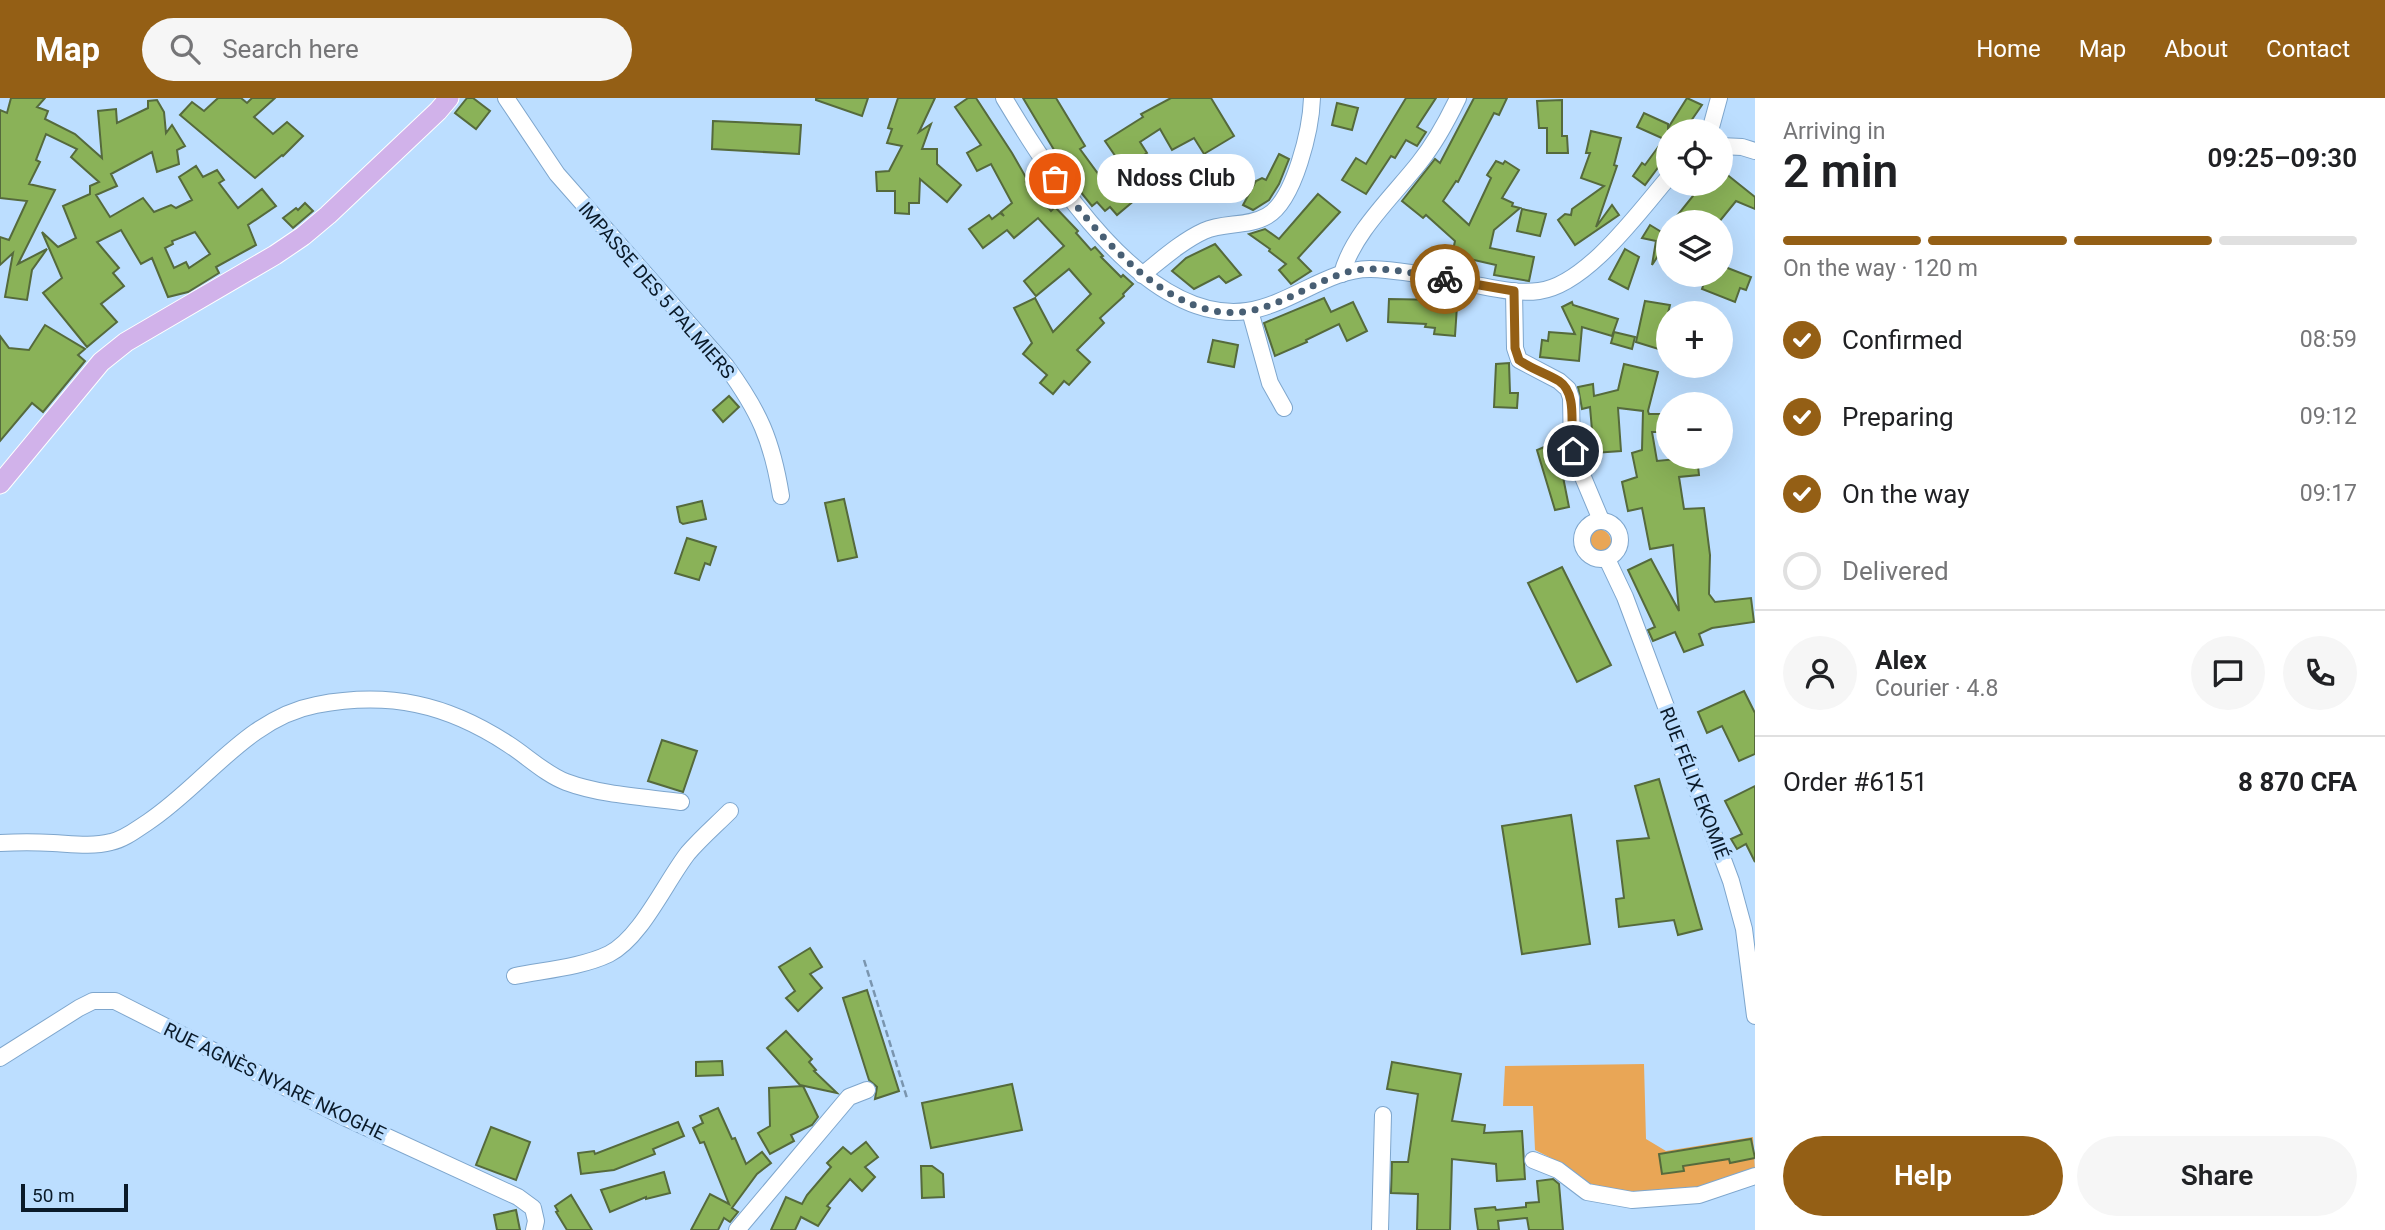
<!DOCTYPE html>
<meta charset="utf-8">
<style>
body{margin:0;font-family:Roboto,sans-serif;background:#f6f6f6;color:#202124;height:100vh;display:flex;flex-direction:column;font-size:26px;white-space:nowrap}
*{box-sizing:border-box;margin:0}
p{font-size:23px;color:#757577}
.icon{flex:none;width:38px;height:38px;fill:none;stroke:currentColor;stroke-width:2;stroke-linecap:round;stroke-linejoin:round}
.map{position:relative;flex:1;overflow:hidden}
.side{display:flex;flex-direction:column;background:#fff;width:630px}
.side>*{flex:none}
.tools{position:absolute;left:1656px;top:21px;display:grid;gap:14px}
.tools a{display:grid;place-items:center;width:77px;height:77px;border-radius:50%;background:#fff;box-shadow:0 7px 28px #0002;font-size:35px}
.scale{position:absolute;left:21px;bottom:18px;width:107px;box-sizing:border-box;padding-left:7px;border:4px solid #0a1a29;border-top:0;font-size:19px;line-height:24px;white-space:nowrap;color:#0a1a29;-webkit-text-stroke:5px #bcdeff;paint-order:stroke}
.pin{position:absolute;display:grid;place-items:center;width:60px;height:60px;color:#fff;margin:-30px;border:4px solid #fff;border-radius:50%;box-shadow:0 2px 7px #0007}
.courier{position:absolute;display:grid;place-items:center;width:70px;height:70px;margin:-35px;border:5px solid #945f15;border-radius:50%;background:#fff;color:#222;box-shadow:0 2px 9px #0007}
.bubble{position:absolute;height:49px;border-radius:24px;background:#fff;box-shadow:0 7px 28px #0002;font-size:23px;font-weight:600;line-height:49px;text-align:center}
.headline em{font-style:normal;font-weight:600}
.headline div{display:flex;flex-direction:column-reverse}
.headline{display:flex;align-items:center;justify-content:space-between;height:119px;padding:0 28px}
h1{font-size:46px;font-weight:600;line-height:52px}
.bar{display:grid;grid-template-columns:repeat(4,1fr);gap:10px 7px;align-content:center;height:84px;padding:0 28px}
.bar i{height:9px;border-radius:5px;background:#e0e0e0}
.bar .on{background:#945f15}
.bar p{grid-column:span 4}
.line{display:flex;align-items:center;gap:18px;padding:0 28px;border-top:2px solid #e0e0e0}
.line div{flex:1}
.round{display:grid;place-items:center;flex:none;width:74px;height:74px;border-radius:37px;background:#f6f6f6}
ol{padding:0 28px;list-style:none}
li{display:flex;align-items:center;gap:21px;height:77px}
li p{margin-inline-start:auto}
li .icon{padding:7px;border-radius:50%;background:#945f15;color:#fff;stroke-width:4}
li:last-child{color:#757577}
li i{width:38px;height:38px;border:4px solid #e0e0e0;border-radius:50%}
.primary-button{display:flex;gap:14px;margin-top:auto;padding:14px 28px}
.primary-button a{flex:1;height:80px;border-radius:42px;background:#945f15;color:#fff;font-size:28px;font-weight:600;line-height:80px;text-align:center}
.primary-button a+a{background:#f6f6f6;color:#202124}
header{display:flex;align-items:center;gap:42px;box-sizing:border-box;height:98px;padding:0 35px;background:#945f15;color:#fff}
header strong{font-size:33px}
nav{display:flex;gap:38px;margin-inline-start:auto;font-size:24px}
.search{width:490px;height:63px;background:#f6f6f6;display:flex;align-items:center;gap:18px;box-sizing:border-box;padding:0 24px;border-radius:38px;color:#757577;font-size:26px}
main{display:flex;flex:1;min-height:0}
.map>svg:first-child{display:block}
</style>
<header>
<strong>Map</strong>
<div class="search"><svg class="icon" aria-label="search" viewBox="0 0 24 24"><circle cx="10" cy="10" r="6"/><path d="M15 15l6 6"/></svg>Search here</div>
<nav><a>Home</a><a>Map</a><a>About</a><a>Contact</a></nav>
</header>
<main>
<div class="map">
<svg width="1755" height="1132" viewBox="0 0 1755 1132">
<rect width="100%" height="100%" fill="#bcdeff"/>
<g fill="#e9a656">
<circle cx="1598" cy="444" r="13"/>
<path d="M 1644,966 L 1646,1041 L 1666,1053 L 1753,1039 L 1755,1073 L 1696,1092 L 1645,1097 L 1592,1090 L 1561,1065 L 1535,1052 L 1533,1008 L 1503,1008 L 1505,968 Z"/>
</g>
<g fill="#8ab258" stroke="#556a3c" stroke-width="2" fill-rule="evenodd">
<path d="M 11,0 L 45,0 L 37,9 L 48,13 L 45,21 L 75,36 L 102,60 L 98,13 L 116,11 L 117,25 L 148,10 L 148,3 L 157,2 L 164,14 L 166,35 L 172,27 L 185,48 L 177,52 L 179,66 L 157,74 L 152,54 L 111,76 L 117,88 L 96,97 L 110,119 L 143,100 L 154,114 L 171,107 L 176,110 L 192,102 L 179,79 L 196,68 L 203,79 L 217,72 L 224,82 L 219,85 L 238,110 L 262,91 L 276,108 L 248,127 L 256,147 L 216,169 L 219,175 L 188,194 L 168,199 L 152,160 L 141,166 L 121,132 L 97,144 L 119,170 L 113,175 L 124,188 L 101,206 L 117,224 L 87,249 L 43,195 L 62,180 L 42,134 L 58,149 L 76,140 L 63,108 L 90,96 L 90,88 L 99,84 L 71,59 L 77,51 L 46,36 L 36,62 L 40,64 L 29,86 L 55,92 L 18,166 L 47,151 L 32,172 L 27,202 L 5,199 L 13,155 L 0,167 L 0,139 L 9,142 L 27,103 L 0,100 L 0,12 L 7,15 ZM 195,134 L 210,156 L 189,170 L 186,164 L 174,170 L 165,150 L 173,146 L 172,143 Z"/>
<path d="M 218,0 L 241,0 L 247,5 L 252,0 L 275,0 L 254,19 L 273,36 L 287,24 L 303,38 L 283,58 L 282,57 L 255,80 L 180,17 L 192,4 L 204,13 Z"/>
<path d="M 467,0 L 473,0 L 490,13 L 476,31 L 455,15 Z"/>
<path d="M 816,0 L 868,0 L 862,18 L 816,2 Z"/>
<path d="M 898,0 L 935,0 L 919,34 L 931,26 L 922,51 L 937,51 L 937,66 L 961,87 L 947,104 L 920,81 L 919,105 L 909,105 L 909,116 L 895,115 L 895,93 L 877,93 L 876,74 L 889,73 L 902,48 L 887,45 L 892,31 L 888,30 Z"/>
<path d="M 968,0 L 976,0 L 1012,55 L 1028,83 L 1026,84 L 1051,113 L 1055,109 L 1078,133 L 1076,135 L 1091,152 L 1095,149 L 1103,158 L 1101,159 L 1121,179 L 1123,177 L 1133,186 L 1123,196 L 1124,198 L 1100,220 L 1104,225 L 1077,252 L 1090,264 L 1069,287 L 1064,283 L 1053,296 L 1040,285 L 1047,277 L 1023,256 L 1032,245 L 1014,210 L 1035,200 L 1053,234 L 1091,196 L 1069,171 L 1036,198 L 1024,183 L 1064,148 L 1038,120 L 1014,140 L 1007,132 L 983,150 L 969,131 L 989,117 L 992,121 L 1000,115 L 1004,118 L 1001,114 L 1012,105 L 991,66 L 977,73 L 967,55 L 981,47 L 955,9 Z"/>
<path d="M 1023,0 L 1056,0 L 1085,48 L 1080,51 L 1099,77 L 1118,62 L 1105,43 L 1143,19 L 1141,16 L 1171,0 L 1211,0 L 1234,38 L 1204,56 L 1194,40 L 1172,52 L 1160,31 L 1140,44 L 1147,55 L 1139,60 L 1160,86 L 1143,98 L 1142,96 L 1117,117 L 1110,109 L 1105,113 L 1097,104 L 1092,108 L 1075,87 Z"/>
<path d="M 1406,0 L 1436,0 L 1417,29 L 1426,34 L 1417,48 L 1406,42 L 1395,60 L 1391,58 L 1366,96 L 1342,82 L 1356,60 L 1366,66 Z"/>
<path d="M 1474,0 L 1507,0 L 1499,17 L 1494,15 L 1458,84 L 1456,83 L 1443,103 L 1469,127 L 1491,80 L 1487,77 L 1496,63 L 1503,66 L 1505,63 L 1519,72 L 1502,100 L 1513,105 L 1512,108 L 1520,110 L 1494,132 L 1490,150 L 1534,159 L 1529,183 L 1494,177 L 1496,167 L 1452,157 L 1455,143 L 1426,117 L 1423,120 L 1402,103 L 1435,61 L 1440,65 Z"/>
<path d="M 1687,0 L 1702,7 L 1684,33 L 1668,33 L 1668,56 L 1645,87 L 1633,78 L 1642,65 L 1645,67 L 1664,41 L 1637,29 L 1644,15 L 1668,26 L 1668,30 Z"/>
<path d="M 1562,2 L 1562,38 L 1567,38 L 1568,55 L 1547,55 L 1547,30 L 1539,30 L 1537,3 Z"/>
<path d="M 1337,5 L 1358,10 L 1352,32 L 1332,27 Z"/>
<path d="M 713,23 L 801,27 L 799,56 L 712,51 Z"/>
<path d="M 1591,33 L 1621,40 L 1614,67 L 1617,68 L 1596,129 L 1612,107 L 1619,117 L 1575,147 L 1558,122 L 1565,116 L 1571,117 L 1572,111 L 1604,88 L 1581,80 L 1590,55 L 1586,55 Z"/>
<path d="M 1279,56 L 1289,61 L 1279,86 L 1269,102 L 1253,112 L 1243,107 L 1256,83 L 1262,80 L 1266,82 Z"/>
<path d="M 1720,71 L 1755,99 L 1755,111 L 1736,103 L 1719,124 L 1672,124 L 1697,93 L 1687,86 L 1720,86 Z"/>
<path d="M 1318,96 L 1340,114 L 1298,160 L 1311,173 L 1291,186 L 1279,172 L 1286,166 L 1269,153 L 1270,151 L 1249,136 L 1265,131 L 1279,141 Z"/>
<path d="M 305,105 L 313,113 L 293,130 L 283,120 L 296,110 L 298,112 Z"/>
<path d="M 1522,111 L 1546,116 L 1540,138 L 1517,133 Z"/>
<path d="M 1650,127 L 1668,138 L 1668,146 L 1666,146 L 1652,167 L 1656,143 L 1642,140 Z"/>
<path d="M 1215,146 L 1241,177 L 1226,185 L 1219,178 L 1194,191 L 1172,173 L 1186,160 Z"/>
<path d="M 1625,151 L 1639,159 L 1628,191 L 1609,181 Z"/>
<path d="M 1720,167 L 1751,179 L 1746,192 L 1740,190 L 1735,204 L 1702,191 L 1707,177 L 1720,177 Z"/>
<path d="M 1324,200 L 1331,214 L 1353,204 L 1367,233 L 1347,243 L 1339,226 L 1306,242 L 1307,244 L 1275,258 L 1264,225 Z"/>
<path d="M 1389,201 L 1441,202 L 1440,207 L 1457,208 L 1455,238 L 1434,236 L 1435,230 L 1425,229 L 1426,226 L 1388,224 Z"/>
<path d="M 1645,203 L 1670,207 L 1668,215 L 1668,254 L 1636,244 Z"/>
<path d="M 1572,204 L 1573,207 L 1618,221 L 1612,238 L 1582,229 L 1579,263 L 1540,259 L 1542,242 L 1548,243 L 1549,234 L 1575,236 L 1562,209 Z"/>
<path d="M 45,227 L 85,251 L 78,257 L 85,263 L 43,314 L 32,305 L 0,343 L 0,238 L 9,250 L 29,252 Z"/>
<path d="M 1614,234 L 1635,239 L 1632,251 L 1611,245 Z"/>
<path d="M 1213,242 L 1238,247 L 1234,269 L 1208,264 Z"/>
<path d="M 1509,265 L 1510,295 L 1518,295 L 1517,310 L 1494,309 L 1496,266 Z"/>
<path d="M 1624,266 L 1658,274 L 1648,313 L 1649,316 L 1668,316 L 1668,334 L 1652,334 L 1657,363 L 1697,359 L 1699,377 L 1679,379 L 1684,411 L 1704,410 L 1710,457 L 1709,496 L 1715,504 L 1751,500 L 1754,524 L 1712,530 L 1699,536 L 1703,547 L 1684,554 L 1675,534 L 1653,543 L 1648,532 L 1655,529 L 1628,472 L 1651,461 L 1679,513 L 1673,447 L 1650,451 L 1642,410 L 1628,413 L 1622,384 L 1637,379 L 1632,355 L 1642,352 L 1643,313 L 1618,310 L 1621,353 L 1594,355 L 1590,309 L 1582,311 L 1578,289 L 1593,286 L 1594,298 L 1618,292 Z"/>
<path d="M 729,298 L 739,309 L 723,324 L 713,312 Z"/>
<path d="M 1556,344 L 1569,409 L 1555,412 L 1537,352 Z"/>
<path d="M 844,401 L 857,459 L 838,463 L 825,405 Z"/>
<path d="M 702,403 L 706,421 L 683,426 L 680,424 L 677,409 Z"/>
<path d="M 687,440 L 716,449 L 710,467 L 705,465 L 699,482 L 675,475 Z"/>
<path d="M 1562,469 L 1611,567 L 1577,584 L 1528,485 Z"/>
<path d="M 1744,593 L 1755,615 L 1755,656 L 1739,663 L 1722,628 L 1707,635 L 1698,614 Z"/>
<path d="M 662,642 L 697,653 L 683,694 L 648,683 Z"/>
<path d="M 1659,681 L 1702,831 L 1678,837 L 1674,822 L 1619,829 L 1616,801 L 1624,800 L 1617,743 L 1649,740 L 1635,688 Z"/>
<path d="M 1755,688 L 1755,764 L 1746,746 L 1737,751 L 1731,741 L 1742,736 L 1725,703 Z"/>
<path d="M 1571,717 L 1590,846 L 1522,856 L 1502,728 Z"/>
<path d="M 810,850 L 822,869 L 810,876 L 822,890 L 798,913 L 786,900 L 795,893 L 779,869 Z"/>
<path d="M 867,892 L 899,993 L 875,1001 L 877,989 L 869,982 L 843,900 Z"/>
<path d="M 786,933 L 812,961 L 809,964 L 816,972 L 814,973 L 837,995 L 800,987 L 767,950 Z"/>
<path d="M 722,963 L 723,977 L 696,978 L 696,964 Z"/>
<path d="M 1392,964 L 1461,976 L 1452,1023 L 1485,1027 L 1484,1035 L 1522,1033 L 1525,1081 L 1497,1083 L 1496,1066 L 1452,1061 L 1450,1132 L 1417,1132 L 1418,1096 L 1391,1095 L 1392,1064 L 1408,1064 L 1418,996 L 1387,991 Z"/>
<path d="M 1012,986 L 1022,1032 L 931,1050 L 922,1005 Z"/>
<path d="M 803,988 L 818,1019 L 812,1027 L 791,1037 L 794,1043 L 770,1056 L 758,1035 L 770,1028 L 769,990 Z"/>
<path d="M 718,1010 L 732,1041 L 735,1040 L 746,1066 L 762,1054 L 771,1065 L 757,1076 L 732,1110 L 738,1114 L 730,1124 L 724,1120 L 718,1132 L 691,1132 L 710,1096 L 729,1106 L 704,1044 L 700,1045 L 693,1030 L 703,1025 L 700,1018 Z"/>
<path d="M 678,1024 L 684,1038 L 653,1051 L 655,1056 L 614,1072 L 581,1076 L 578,1055 L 594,1053 L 595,1056 Z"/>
<path d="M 491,1029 L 530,1044 L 516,1082 L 476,1067 Z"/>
<path d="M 1751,1041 L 1755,1060 L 1730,1065 L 1729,1061 L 1683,1068 L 1684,1073 L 1662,1076 L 1659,1056 Z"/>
<path d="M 866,1044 L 878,1059 L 865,1069 L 875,1079 L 862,1093 L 850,1081 L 827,1108 L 830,1110 L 818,1128 L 801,1119 L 795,1132 L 771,1132 L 786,1099 L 802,1106 L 807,1097 L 831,1069 L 827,1065 L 843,1049 L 851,1056 Z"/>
<path d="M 921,1068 L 932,1068 L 943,1076 L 944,1099 L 922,1100 Z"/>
<path d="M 664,1074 L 670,1095 L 646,1101 L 646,1099 L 610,1114 L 601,1092 Z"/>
<path d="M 1553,1081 L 1559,1086 L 1563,1132 L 1529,1132 L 1527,1120 L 1498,1123 L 1499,1132 L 1478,1132 L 1475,1111 L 1495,1109 L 1496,1112 L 1526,1109 L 1526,1105 L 1539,1104 L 1537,1083 Z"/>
<path d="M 571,1097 L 592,1132 L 567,1132 L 556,1114 L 558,1113 L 555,1108 Z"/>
<path d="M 516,1112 L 520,1132 L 497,1132 L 494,1117 Z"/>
</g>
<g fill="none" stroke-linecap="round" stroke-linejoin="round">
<defs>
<g id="minor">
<path d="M 506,0 L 557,76 L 726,268 C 759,313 772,342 781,398"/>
<path d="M 1004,0 C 1049,75 1144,227 1247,213 C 1290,207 1329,170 1371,171 C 1404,172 1438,180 1471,186 C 1493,190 1516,196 1539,193 C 1586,187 1638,115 1668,80"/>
<path d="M 1710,33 L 1719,0"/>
<path d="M 1720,48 L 1742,49 L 1755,53"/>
<path d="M 1342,176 C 1352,136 1394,97 1419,65 C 1435,45 1447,23 1458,0"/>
<path d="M 1142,177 C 1161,162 1182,143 1204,133 C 1223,124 1248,129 1267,118 C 1295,102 1311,30 1312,0"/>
<path d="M 1514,193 L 1515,250 L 1519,262 L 1559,283 L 1568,291 L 1571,300 L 1572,353 L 1601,422"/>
<path d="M 1250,213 L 1270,285 L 1284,310"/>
<circle cx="1601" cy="442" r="19"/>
<path d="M 1607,461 L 1625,499 L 1731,783 L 1744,831 L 1755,918"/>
<path d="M 0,745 C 18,744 36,744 53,745 C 72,746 92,749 111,744 C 125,741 137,731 148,724 C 204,687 247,620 316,607 C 389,593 447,606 508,646 C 527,658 545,676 566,684 C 601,697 643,699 681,704"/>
<path d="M 515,878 C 545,872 582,869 609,856 C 641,840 666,783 688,755 C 701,740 716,727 730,713"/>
<path d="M 0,960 L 79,910 L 93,903 L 115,903 L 344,1019 L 518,1099 L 533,1110 L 536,1123 L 534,1132"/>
<path d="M 1533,1062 L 1558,1072 L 1587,1094 L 1632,1102 L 1699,1097 L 1755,1078"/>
<path d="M 737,1132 L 849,999 L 867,992"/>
<path d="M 1380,1132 L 1383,1017"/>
</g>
<path id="major" d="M 0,386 L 101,264 L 126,244 L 275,157 L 303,138 L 328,117 L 438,13 L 449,0"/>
</defs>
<use href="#minor" stroke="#7ea6cd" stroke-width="18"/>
<use href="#major" stroke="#fff" stroke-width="21"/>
<path stroke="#7a95af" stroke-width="2.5" stroke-dasharray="7 3.5" stroke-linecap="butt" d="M 864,862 L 907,1000"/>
<use href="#minor" stroke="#fff" stroke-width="16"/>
<use href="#major" stroke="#d1b2ea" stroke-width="19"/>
</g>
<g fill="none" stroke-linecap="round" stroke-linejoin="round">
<path stroke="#485f74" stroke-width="7" stroke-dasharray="0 12.6" d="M 1055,81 C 1098,136 1171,228 1250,213 C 1284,206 1312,185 1344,175 C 1376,165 1413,176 1445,181"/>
<path stroke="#945f15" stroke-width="9" d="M 1445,181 L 1514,193 L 1515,250 L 1519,262 C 1531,271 1546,275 1559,283 C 1579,296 1569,332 1573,353"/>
</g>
<g text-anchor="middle" stroke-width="7" stroke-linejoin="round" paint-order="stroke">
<g font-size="19" fill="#0a1a29" stroke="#bcdeff">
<text transform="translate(657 192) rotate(49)" y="7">IMPASSE DES 5 PALMIERS</text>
<text transform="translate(1695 685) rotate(69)" y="7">RUE FÉLIX EKOMIÉ</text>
<text transform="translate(275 983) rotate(26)" y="7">RUE AGNÈS NYARE NKOGHE</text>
</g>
</g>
</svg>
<div class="tools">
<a><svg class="icon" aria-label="locate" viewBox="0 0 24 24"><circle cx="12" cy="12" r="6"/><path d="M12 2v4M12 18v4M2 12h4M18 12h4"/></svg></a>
<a><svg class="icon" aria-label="layers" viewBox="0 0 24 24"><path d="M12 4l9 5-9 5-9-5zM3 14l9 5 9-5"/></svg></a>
<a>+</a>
<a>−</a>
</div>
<div class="scale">50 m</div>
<div class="pin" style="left:1055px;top:81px;background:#ea580c"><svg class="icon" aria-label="bag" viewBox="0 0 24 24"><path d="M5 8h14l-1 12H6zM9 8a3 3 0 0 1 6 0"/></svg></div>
<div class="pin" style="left:1573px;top:353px;background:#1f2937"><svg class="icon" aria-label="home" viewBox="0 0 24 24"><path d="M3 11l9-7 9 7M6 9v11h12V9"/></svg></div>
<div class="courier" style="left:1445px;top:181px"><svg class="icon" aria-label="bike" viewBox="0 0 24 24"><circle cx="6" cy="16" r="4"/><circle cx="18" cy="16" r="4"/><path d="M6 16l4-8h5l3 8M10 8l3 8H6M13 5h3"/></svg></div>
<div class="bubble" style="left:1097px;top:56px;width:158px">Ndoss Club</div>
</div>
<section class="side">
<div class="headline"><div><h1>2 min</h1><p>Arriving in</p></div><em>09:25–09:30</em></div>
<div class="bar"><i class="on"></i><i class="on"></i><i class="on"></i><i></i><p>On the way · 120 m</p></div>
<ol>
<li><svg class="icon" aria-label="check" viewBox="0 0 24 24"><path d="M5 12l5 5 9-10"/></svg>Confirmed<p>08:59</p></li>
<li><svg class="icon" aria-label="check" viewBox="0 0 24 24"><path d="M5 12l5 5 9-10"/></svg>Preparing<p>09:12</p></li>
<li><svg class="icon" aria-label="check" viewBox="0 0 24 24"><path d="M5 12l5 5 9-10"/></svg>On the way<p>09:17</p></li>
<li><i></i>Delivered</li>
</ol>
<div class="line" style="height:126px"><a class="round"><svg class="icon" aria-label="person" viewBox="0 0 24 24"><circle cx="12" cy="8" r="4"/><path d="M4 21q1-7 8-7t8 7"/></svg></a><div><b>Alex</b><p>Courier · 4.8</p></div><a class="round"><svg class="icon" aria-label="chat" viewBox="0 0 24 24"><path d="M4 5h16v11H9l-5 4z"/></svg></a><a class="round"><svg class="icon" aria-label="phone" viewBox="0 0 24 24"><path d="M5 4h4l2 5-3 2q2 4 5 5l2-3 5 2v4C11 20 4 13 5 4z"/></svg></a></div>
<div class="line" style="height:91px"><div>Order #6151</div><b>8 870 CFA</b></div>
<div class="primary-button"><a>Help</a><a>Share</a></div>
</section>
</main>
